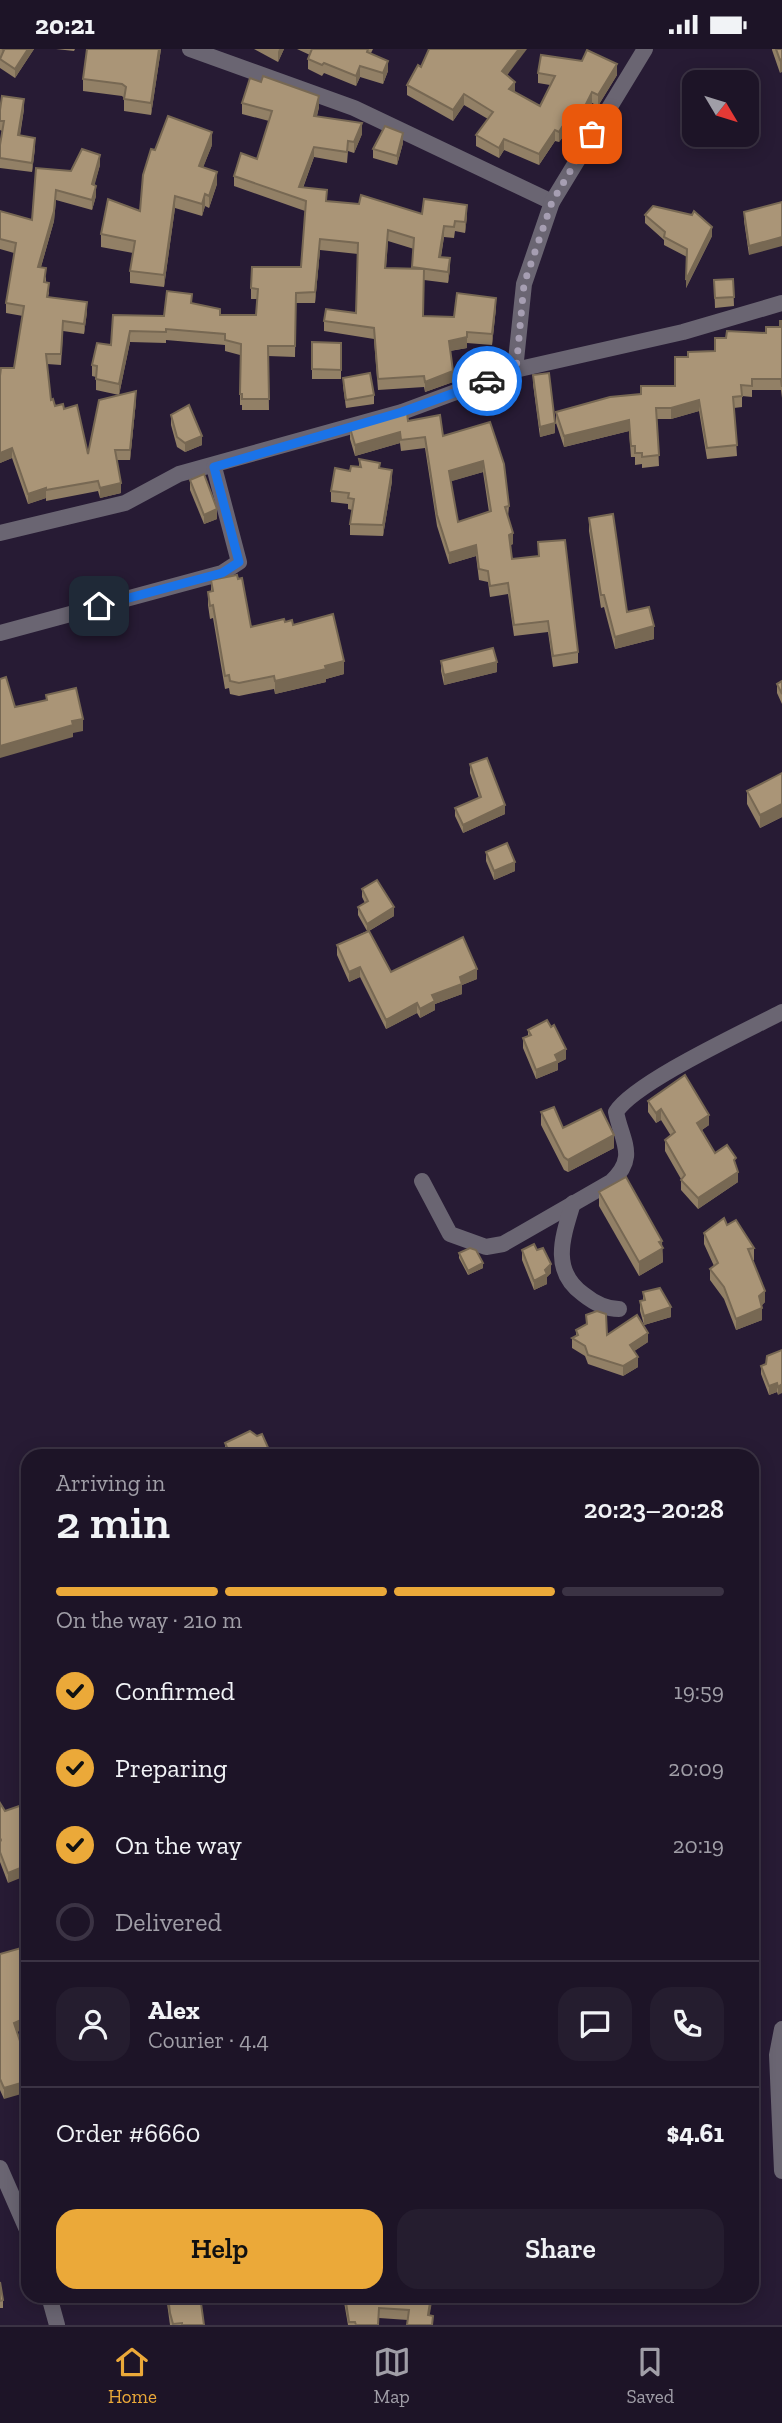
<!DOCTYPE html>
<meta charset="utf-8">
<style>
body{margin:0;font-family:"Zilla Slab",serif;background:#251d2f;color:#f1f3f6;height:100vh;display:flex;flex-direction:column;font-size:26px;white-space:nowrap}
*{box-sizing:border-box;margin:0}
p{font-size:23px;color:#a09ea7}
.icon{flex:none;width:38px;height:38px;fill:none;stroke:currentColor;stroke-width:2;stroke-linecap:round;stroke-linejoin:round}
.map{position:relative;flex:1;overflow:hidden}
.details{position:absolute;left:21px;top:1400px;width:738px;height:854px;display:flex;flex-direction:column;background:#1d1427;border-radius:21px;box-shadow:0 4px 18px #0003,0 0 0 2px #3b3344}
.details>*{flex:none}
.needle{width:46px;rotate:128deg}
.tools{position:absolute;left:682px;top:21px;display:grid;gap:14px}
.tools a{display:grid;place-items:center;width:77px;height:77px;border-radius:14px;background:#1d1427;box-shadow:0 4px 18px #0003,0 0 0 2px #3b3344;font-size:35px}
.pin{position:absolute;display:grid;place-items:center;width:60px;height:60px;color:#fff;margin:-30px;border-radius:14px;box-shadow:0 4px 10px #0006}
.courier{position:absolute;display:grid;place-items:center;width:70px;height:70px;margin:-35px;border:5px solid #1a73e8;border-radius:50%;background:#fff;color:#222;box-shadow:0 2px 9px #0007}
.head em{font-style:normal;font-weight:600}
.head div{display:flex;flex-direction:column-reverse}
.head{display:flex;align-items:center;justify-content:space-between;height:119px;padding:0 35px}
h1{font-size:46px;font-weight:600;line-height:52px}
.bar{display:grid;grid-template-columns:repeat(4,1fr);gap:10px 7px;align-content:center;height:84px;padding:0 35px}
.bar i{height:9px;border-radius:5px;background:#3b3344}
.bar .active{background:#eba939}
.bar p{grid-column:span 4}
.line{display:flex;align-items:center;gap:18px;padding:0 35px;border-top:2px solid #3b3344}
.line div{flex:1}
.round{display:grid;place-items:center;flex:none;width:74px;height:74px;border-radius:21px;background:#251d2f}
ol{padding:0 35px;list-style:none}
li{display:flex;align-items:center;gap:21px;height:77px}
li p{margin-inline-start:auto}
li .icon{padding:7px;border-radius:50%;background:#eba939;color:#111;stroke-width:4}
li:last-child{color:#a09ea7}
li i{width:38px;height:38px;border:4px solid #3b3344;border-radius:50%}
.button{display:flex;gap:14px;margin-top:auto;padding:14px 35px}
.button a{flex:1;height:80px;border-radius:21px;background:#eba939;color:#111;font-size:28px;font-weight:600;line-height:80px;text-align:center}
.button a+a{background:#251d2f;color:#f1f3f6}
.status{display:flex;justify-content:space-between;align-items:center;height:49px;padding:0 35px;background:#1d1427;direction:ltr}
.status svg{height:19px;fill:currentColor}
.dock{display:flex;justify-content:space-around;align-items:center;height:98px;border-top:2px solid #3b3344;background:#1d1427;font-size:19px;color:#a09ea7}
.dock a{display:grid;justify-items:center;gap:4px}
.dock .active{color:#eba939}
.map>svg:first-child{display:block}
</style>
<div class="status"><b>20:21</b><svg viewBox="0 0 49 12"><path d="M0 12V9h3v3zM5 12V6h3v6zM10 12V3h3v9zM15 12V0h3v12zM26 1h20v11H26zM47 4h2v5h-2z"/></svg></div>
<div class="map">
<svg width="782" height="2276" viewBox="0 0 782 2276">
<rect width="100%" height="100%" fill="#271b34"/>
<g fill="none" stroke-linecap="round" stroke-linejoin="round">
<g stroke="#6a6572" stroke-width="16">
<path d="M 190,0 L 354,59 L 552,153"/>
<path d="M 515,321 L 524,235 L 552,153 L 645,0"/>
<path d="M 0,484 L 125,454 L 179,425 L 402,363 L 515,321 L 683,283 L 782,254"/>
<path d="M 0,584 L 222,524 L 239,513 L 214,418"/>
<path d="M 422,1132 L 450,1185 L 486,1198 L 503,1195 L 611,1133 C 638,1108 622,1093 616,1063 C 635,1033 746,982 782,963"/>
<path d="M 573,1154 C 563,1187 550,1221 583,1245 C 593,1253 606,1260 619,1260"/>
<path d="M 782,1980 L 777,2006 L 782,2122"/>
<path d="M 0,2119 L 28,2183"/>
<path d="M 49,2247 L 57,2276"/>
</g>
</g>
<g fill="#928066" fill-rule="evenodd">
<path d="M 0,0 L 34,0 L 15,29 L 0,19 Z"/>
<path d="M 56,0 L 75,0 L 74,2 Z"/>
<path d="M 161,0 L 151,66 L 124,62 L 124,49 L 122,47 L 83,42 L 83,30 Z"/>
<path d="M 254,0 L 284,0 L 278,13 Z"/>
<path d="M 297,0 L 373,0 L 371,4 L 388,22 L 383,35 L 360,28 L 356,37 L 324,24 L 322,27 L 308,20 L 308,10 L 310,6 Z"/>
<path d="M 772,0 L 782,0 L 780,24 L 772,1 Z"/>
<path d="M 421,18 L 507,26 L 515,43 L 540,57 L 550,36 L 538,34 L 538,24 L 617,26 L 598,57 L 592,54 L 576,86 L 568,87 L 566,91 L 562,89 L 559,93 L 555,92 L 539,116 L 504,101 L 499,109 L 476,97 L 476,86 L 488,70 L 464,56 L 453,72 L 407,46 L 407,36 Z"/>
<path d="M 242,54 L 319,58 L 317,67 L 362,85 L 354,104 L 348,102 L 347,114 L 314,108 L 303,139 L 327,152 L 422,165 L 467,167 L 465,184 L 455,182 L 454,189 L 444,188 L 441,208 L 450,220 L 448,234 L 424,231 L 423,267 L 454,268 L 496,259 L 492,296 L 467,294 L 467,299 L 450,302 L 453,333 L 425,343 L 424,338 L 378,341 L 374,290 L 324,282 L 324,272 L 356,264 L 358,205 L 320,201 L 315,254 L 296,254 L 295,308 L 268,307 L 269,361 L 242,361 L 242,356 L 240,356 L 240,306 L 225,302 L 225,296 L 166,291 L 166,294 L 130,293 L 119,346 L 96,341 L 96,328 L 92,327 L 92,316 L 111,296 L 113,266 L 164,267 L 192,255 L 220,266 L 256,266 L 257,250 L 251,250 L 251,239 L 301,218 L 305,162 L 234,137 L 234,127 L 257,110 L 269,72 L 242,65 ZM 388,192 L 414,200 L 412,220 L 386,219 Z"/>
<path d="M 24,60 L 20,87 L 35,99 L 32,123 L 0,119 L 0,96 L 2,82 L 0,81 L 0,61 Z"/>
<path d="M 403,94 L 397,116 L 373,109 L 373,100 Z"/>
<path d="M 212,96 L 203,118 L 217,135 L 209,159 L 205,157 L 202,167 L 175,159 L 164,238 L 130,234 L 130,222 L 133,204 L 101,198 L 101,185 L 140,162 Z"/>
<path d="M 100,116 L 94,136 L 96,147 L 92,161 L 56,151 L 54,172 L 41,218 L 46,229 L 46,233 L 49,244 L 48,248 L 87,263 L 84,285 L 63,282 L 61,316 L 47,315 L 51,351 L 55,357 L 64,360 L 88,405 L 136,352 L 130,411 L 117,411 L 121,444 L 100,449 L 98,442 L 46,452 L 46,449 L 28,455 L 12,409 L 0,414 L 0,327 L 14,319 L 23,267 L 6,264 L 6,254 L 14,204 L 0,200 L 0,162 L 32,171 L 71,122 Z"/>
<path d="M 782,153 L 749,206 L 744,172 L 744,163 Z"/>
<path d="M 645,166 L 712,187 L 686,239 L 687,208 L 664,196 L 664,191 L 645,174 Z"/>
<path d="M 733,230 L 734,257 L 715,259 L 714,231 Z"/>
<path d="M 782,272 L 782,349 L 781,341 L 752,341 L 752,348 L 742,347 L 742,358 L 734,359 L 737,407 L 707,410 L 699,362 L 671,370 L 657,370 L 659,417 L 642,419 L 642,415 L 635,416 L 635,408 L 631,408 L 629,382 L 564,398 L 556,374 L 556,363 L 675,337 L 688,308 L 715,302 L 726,289 L 766,284 L 780,278 Z"/>
<path d="M 312,293 L 341,294 L 341,330 L 312,330 Z"/>
<path d="M 533,326 L 555,384 L 540,388 L 533,335 Z"/>
<path d="M 343,329 L 374,346 L 374,355 L 346,359 L 343,337 Z"/>
<path d="M 171,366 L 202,396 L 185,403 L 177,398 L 171,376 Z"/>
<path d="M 408,372 L 443,387 L 490,373 L 509,457 L 508,468 L 513,495 L 510,496 L 512,510 L 539,507 L 538,493 L 578,603 L 578,614 L 553,618 L 548,583 L 514,587 L 508,545 L 490,548 L 488,533 L 479,531 L 476,507 L 449,515 L 437,477 L 425,399 L 401,402 L 400,394 L 355,407 L 350,390 L 350,379 ZM 483,423 L 489,463 L 458,473 L 451,432 Z"/>
<path d="M 359,410 L 380,419 L 392,432 L 383,487 L 350,486 L 350,475 L 352,461 L 348,460 L 348,455 L 331,453 L 331,442 L 350,422 L 359,418 Z"/>
<path d="M 190,431 L 217,470 L 204,475 L 190,441 Z"/>
<path d="M 589,469 L 627,563 L 654,590 L 615,600 L 604,558 L 601,559 L 589,482 Z"/>
<path d="M 211,531 L 251,578 L 285,573 L 293,576 L 344,625 L 326,630 L 326,633 L 275,645 L 274,640 L 239,647 L 230,645 L 229,639 L 225,640 L 213,569 L 210,570 L 208,556 L 208,543 L 211,542 Z"/>
<path d="M 441,612 L 497,623 L 444,636 L 441,622 Z"/>
<path d="M 782,632 L 782,655 L 777,644 L 777,635 Z"/>
<path d="M 470,715 L 505,765 L 463,784 L 455,767 L 455,759 L 479,749 L 470,724 Z"/>
<path d="M 782,724 L 782,768 L 760,779 L 747,755 L 747,742 Z"/>
<path d="M 486,803 L 515,822 L 494,831 L 486,812 Z"/>
<path d="M 362,840 L 394,867 L 369,882 L 391,923 L 477,930 L 462,936 L 462,945 L 435,955 L 435,961 L 420,969 L 417,964 L 386,980 L 360,928 L 349,933 L 337,906 L 337,896 L 367,882 L 358,866 L 358,858 L 365,854 L 362,848 Z"/>
<path d="M 551,978 L 566,1010 L 558,1014 L 558,1021 L 536,1030 L 523,999 L 523,989 L 528,987 L 528,981 Z"/>
<path d="M 648,1052 L 709,1076 L 702,1081 L 715,1104 L 736,1119 L 738,1133 L 698,1160 L 681,1141 L 681,1130 L 665,1102 L 665,1091 L 671,1087 L 661,1071 L 656,1074 L 648,1063 Z"/>
<path d="M 541,1063 L 563,1079 L 614,1099 L 568,1123 L 564,1121 L 541,1076 Z"/>
<path d="M 599,1143 L 662,1197 L 663,1213 L 639,1227 L 599,1157 Z"/>
<path d="M 727,1176 L 754,1199 L 754,1211 L 753,1211 L 765,1253 L 761,1257 L 762,1271 L 736,1281 L 724,1250 L 710,1231 L 710,1220 L 714,1217 L 704,1195 L 704,1184 Z"/>
<path d="M 522,1201 L 537,1201 L 551,1224 L 547,1228 L 547,1235 L 534,1241 L 522,1211 Z"/>
<path d="M 459,1204 L 483,1219 L 468,1226 L 459,1209 Z"/>
<path d="M 643,1243 L 671,1268 L 644,1276 L 640,1262 L 640,1252 L 643,1251 Z"/>
<path d="M 586,1266 L 607,1286 L 648,1293 L 634,1302 L 638,1318 L 623,1327 L 588,1315 L 585,1307 L 572,1299 L 572,1289 L 576,1287 L 576,1281 L 586,1276 Z"/>
<path d="M 782,1301 L 778,1346 L 777,1343 L 769,1346 L 761,1325 L 761,1317 L 766,1315 Z"/>
<path d="M 225,1394 L 270,1407 L 227,1407 L 225,1403 Z"/>
<path d="M 0,1754 L 5,1762 L 28,1754 L 8,1834 L 0,1813 Z"/>
<path d="M 0,1905 L 28,1978 L 17,1983 L 4,2050 L 0,2041 Z"/>
<path d="M 28,2086 L 28,2109 L 23,2097 L 23,2088 Z"/>
<path d="M 0,2233 L 3,2251 L 3,2259 L 0,2259 Z"/>
<path d="M 166,2247 L 200,2247 L 204,2276 L 170,2276 Z"/>
<path d="M 334,2247 L 433,2247 L 429,2266 L 433,2276 L 408,2271 L 379,2269 L 379,2276 L 348,2276 L 344,2253 L 335,2254 Z"/>
</g>
<g fill="#776853">
<path d="M 28,0 L 34,0 L 15,29 L 15,20 Z"/>
<path d="M 159,0 L 161,0 L 151,66 L 151,54 Z"/>
<path d="M 279,0 L 284,0 L 278,13 L 278,3 Z"/>
<path d="M 519,0 L 527,0 L 502,33 L 502,22 Z"/>
<path d="M 782,10 L 782,23 L 780,24 L 780,11 Z"/>
<path d="M 388,12 L 388,22 L 383,35 L 383,24 Z"/>
<path d="M 617,15 L 617,26 L 598,57 L 598,46 Z"/>
<path d="M 360,17 L 360,28 L 356,37 L 356,27 Z"/>
<path d="M 515,33 L 515,43 L 509,40 Z"/>
<path d="M 592,43 L 592,54 L 576,86 L 576,75 Z"/>
<path d="M 464,45 L 464,56 L 453,72 L 453,61 Z"/>
<path d="M 319,47 L 319,58 L 314,78 L 314,67 Z"/>
<path d="M 24,50 L 24,60 L 18,96 L 18,86 Z"/>
<path d="M 362,74 L 362,85 L 354,104 L 354,93 Z"/>
<path d="M 568,76 L 568,87 L 566,91 L 566,80 Z"/>
<path d="M 562,78 L 562,89 L 559,93 L 559,83 Z"/>
<path d="M 555,81 L 555,92 L 539,116 L 539,105 Z"/>
<path d="M 212,83 L 212,96 L 199,129 L 199,117 Z"/>
<path d="M 403,84 L 403,94 L 397,116 L 397,107 Z"/>
<path d="M 35,89 L 35,99 L 32,123 L 32,114 Z"/>
<path d="M 504,90 L 504,101 L 499,109 L 499,99 Z"/>
<path d="M 314,98 L 314,108 L 299,149 L 299,138 Z"/>
<path d="M 100,106 L 100,116 L 92,146 L 92,135 Z"/>
<path d="M 217,123 L 217,135 L 209,159 L 209,147 Z"/>
<path d="M 96,137 L 96,147 L 92,161 L 92,151 Z"/>
<path d="M 56,141 L 54,172 L 38,228 L 38,218 Z"/>
<path d="M 205,145 L 205,157 L 202,167 L 202,155 Z"/>
<path d="M 175,147 L 175,159 L 164,238 L 164,226 Z"/>
<path d="M 467,156 L 467,167 L 465,184 L 465,173 Z"/>
<path d="M 444,177 L 444,188 L 439,218 L 439,208 Z"/>
<path d="M 712,178 L 712,187 L 686,239 L 686,231 Z"/>
<path d="M 782,188 L 782,197 L 749,206 L 749,197 Z"/>
<path d="M 320,190 L 320,201 L 315,254 L 315,243 Z"/>
<path d="M 450,209 L 450,220 L 448,234 L 448,223 Z"/>
<path d="M 496,249 L 496,259 L 492,296 L 492,285 Z"/>
<path d="M 87,253 L 87,263 L 84,285 L 84,275 Z"/>
<path d="M 130,282 L 130,293 L 119,346 L 119,335 Z"/>
<path d="M 467,288 L 467,299 L 449,302 L 449,292 Z"/>
<path d="M 453,322 L 453,333 L 425,343 L 425,333 Z"/>
<path d="M 136,342 L 136,352 L 130,411 L 130,401 Z"/>
<path d="M 699,351 L 699,362 L 671,370 L 671,359 Z"/>
<path d="M 629,371 L 629,382 L 564,398 L 564,387 Z"/>
<path d="M 555,374 L 555,384 L 540,388 L 540,378 Z"/>
<path d="M 400,383 L 400,394 L 355,407 L 355,396 Z"/>
<path d="M 202,387 L 202,396 L 185,403 L 185,394 Z"/>
<path d="M 12,399 L 12,409 L 0,414 L 0,404 Z"/>
<path d="M 483,412 L 483,423 L 449,433 L 449,422 Z"/>
<path d="M 392,421 L 392,432 L 383,487 L 383,476 Z"/>
<path d="M 121,434 L 121,444 L 100,449 L 100,439 Z"/>
<path d="M 46,439 L 46,449 L 28,455 L 28,445 Z"/>
<path d="M 217,460 L 217,470 L 204,475 L 204,466 Z"/>
<path d="M 513,484 L 513,495 L 509,497 L 509,486 Z"/>
<path d="M 476,496 L 476,507 L 449,515 L 449,504 Z"/>
<path d="M 654,577 L 654,590 L 615,600 L 615,588 Z"/>
<path d="M 344,612 L 344,625 L 326,630 L 326,633 L 275,645 L 275,632 Z"/>
<path d="M 497,613 L 497,623 L 444,636 L 444,626 Z"/>
<path d="M 83,670 L 83,682 L 73,684 L 73,688 L 0,709 L 0,697 L 72,672 Z"/>
<path d="M 782,755 L 782,768 L 760,779 L 760,766 Z"/>
<path d="M 505,756 L 505,765 L 463,784 L 463,776 Z"/>
<path d="M 515,813 L 515,822 L 494,831 L 494,822 Z"/>
<path d="M 394,858 L 394,867 L 367,883 L 367,875 Z"/>
<path d="M 360,918 L 360,928 L 349,933 L 349,923 Z"/>
<path d="M 477,920 L 477,930 L 462,936 L 462,945 L 435,955 L 435,961 L 420,969 L 420,960 L 432,946 L 460,928 Z"/>
<path d="M 417,954 L 417,964 L 386,980 L 386,971 Z"/>
<path d="M 566,1000 L 566,1010 L 558,1014 L 558,1021 L 536,1030 L 536,1021 L 555,1006 Z"/>
<path d="M 661,1060 L 661,1071 L 656,1074 L 656,1064 Z"/>
<path d="M 709,1066 L 709,1076 L 697,1084 L 697,1074 Z"/>
<path d="M 614,1086 L 614,1099 L 568,1123 L 568,1111 Z"/>
<path d="M 738,1123 L 738,1133 L 698,1160 L 698,1149 Z"/>
<path d="M 662,1192 L 663,1213 L 639,1227 L 639,1213 Z"/>
<path d="M 483,1214 L 483,1219 L 468,1226 L 468,1222 Z"/>
<path d="M 551,1215 L 551,1224 L 547,1228 L 547,1235 L 534,1241 L 534,1232 Z"/>
<path d="M 765,1242 L 765,1253 L 759,1259 L 759,1247 Z"/>
<path d="M 671,1258 L 671,1268 L 644,1276 L 644,1267 Z"/>
<path d="M 762,1259 L 762,1271 L 736,1281 L 736,1270 Z"/>
<path d="M 648,1284 L 648,1293 L 630,1305 L 630,1296 Z"/>
<path d="M 638,1308 L 638,1318 L 623,1327 L 623,1317 Z"/>
<path d="M 777,1334 L 777,1343 L 769,1346 L 769,1337 Z"/>
<path d="M 782,1335 L 782,1344 L 778,1346 L 778,1338 Z"/>
<path d="M 28,1816 L 28,1826 L 8,1834 L 8,1824 Z"/>
<path d="M 28,1968 L 28,1978 L 14,1984 L 14,1974 Z"/>
<path d="M 28,2032 L 28,2043 L 4,2050 L 4,2039 Z"/>
<path d="M 431,2247 L 433,2247 L 428,2276 L 428,2266 Z"/>
</g>
<g fill="#aa9577" stroke="#776853" stroke-width="2" fill-rule="evenodd">
<path d="M 2,0 L 28,0 L 15,20 L 0,10 L 4,1 Z"/>
<path d="M 87,0 L 159,0 L 151,54 L 124,50 L 126,38 L 122,35 L 83,30 Z"/>
<path d="M 312,0 L 368,0 L 367,3 L 388,12 L 383,24 L 360,17 L 356,27 L 324,14 L 322,16 L 308,10 Z"/>
<path d="M 429,0 L 519,0 L 502,22 L 515,33 L 509,40 L 540,57 L 555,27 L 538,24 L 541,6 L 582,12 L 587,1 L 617,15 L 598,46 L 592,43 L 576,75 L 568,76 L 566,80 L 562,78 L 559,83 L 555,81 L 539,105 L 504,90 L 499,99 L 476,86 L 493,63 L 464,45 L 453,61 L 407,36 L 418,16 L 421,18 Z"/>
<path d="M 776,0 L 782,0 L 782,10 L 780,11 Z"/>
<path d="M 263,27 L 319,47 L 314,67 L 362,74 L 354,93 L 348,92 L 347,103 L 314,98 L 299,138 L 327,141 L 326,152 L 359,155 L 361,146 L 422,165 L 424,150 L 467,156 L 465,173 L 455,172 L 454,178 L 444,177 L 439,208 L 450,209 L 448,223 L 412,218 L 414,189 L 388,181 L 385,219 L 424,220 L 423,267 L 454,268 L 457,244 L 496,249 L 492,285 L 467,283 L 467,288 L 449,292 L 453,322 L 425,333 L 424,327 L 378,330 L 374,279 L 324,272 L 326,260 L 356,264 L 358,194 L 320,190 L 315,243 L 296,244 L 295,297 L 268,297 L 269,350 L 242,350 L 242,345 L 240,345 L 241,295 L 225,291 L 225,285 L 166,280 L 166,283 L 130,282 L 119,335 L 96,330 L 97,317 L 92,316 L 97,294 L 111,296 L 113,266 L 164,267 L 167,242 L 192,245 L 191,254 L 220,260 L 220,266 L 256,266 L 258,240 L 251,239 L 252,218 L 301,218 L 306,152 L 234,127 L 241,104 L 257,110 L 272,62 L 242,54 L 250,29 L 261,33 Z"/>
<path d="M 2,47 L 24,50 L 18,86 L 35,89 L 32,114 L 0,109 L 0,96 L 4,72 L 0,72 L 0,61 Z"/>
<path d="M 168,67 L 212,83 L 199,117 L 217,123 L 209,147 L 205,145 L 202,155 L 175,147 L 164,226 L 130,222 L 135,192 L 101,185 L 108,150 L 140,162 L 143,126 L 151,100 L 155,101 Z"/>
<path d="M 385,77 L 403,84 L 397,107 L 373,100 Z"/>
<path d="M 82,100 L 100,106 L 92,135 L 96,137 L 92,151 L 56,141 L 54,162 L 38,218 L 46,219 L 44,233 L 49,234 L 47,248 L 87,253 L 84,275 L 63,272 L 61,305 L 46,305 L 51,351 L 53,350 L 55,357 L 63,355 L 64,360 L 77,356 L 88,405 L 99,351 L 136,342 L 130,401 L 115,401 L 121,434 L 100,439 L 98,432 L 46,441 L 46,439 L 28,445 L 12,399 L 0,404 L 0,327 L 1,319 L 14,319 L 24,257 L 6,254 L 16,194 L 0,190 L 0,162 L 32,171 L 36,119 L 71,122 Z"/>
<path d="M 782,153 L 782,188 L 749,197 L 744,163 Z"/>
<path d="M 653,157 L 692,166 L 694,162 L 712,178 L 686,231 L 687,200 L 664,188 L 665,183 L 645,166 Z"/>
<path d="M 733,230 L 734,248 L 715,249 L 714,231 Z"/>
<path d="M 780,272 L 782,272 L 782,338 L 781,330 L 752,330 L 752,337 L 741,336 L 742,347 L 733,348 L 737,396 L 707,399 L 699,351 L 671,359 L 656,359 L 659,406 L 642,408 L 642,404 L 635,404 L 635,397 L 631,397 L 629,371 L 564,387 L 556,363 L 610,348 L 641,345 L 641,337 L 675,337 L 675,308 L 688,308 L 688,303 L 715,302 L 715,289 L 726,289 L 727,282 L 766,284 L 766,278 L 780,278 Z"/>
<path d="M 312,293 L 341,294 L 341,321 L 312,320 Z"/>
<path d="M 370,324 L 374,346 L 346,351 L 343,329 Z"/>
<path d="M 549,324 L 555,374 L 540,378 L 533,326 Z"/>
<path d="M 189,356 L 202,387 L 185,394 L 177,388 L 171,366 Z"/>
<path d="M 407,364 L 408,372 L 440,366 L 443,387 L 490,373 L 504,415 L 509,457 L 505,458 L 513,484 L 509,486 L 512,510 L 539,507 L 538,493 L 565,491 L 578,603 L 553,607 L 548,572 L 514,576 L 508,534 L 490,537 L 488,522 L 479,520 L 476,496 L 449,504 L 437,466 L 425,388 L 401,391 L 400,383 L 355,396 L 350,379 ZM 483,412 L 491,462 L 458,473 L 449,422 Z"/>
<path d="M 359,410 L 380,414 L 379,419 L 392,421 L 383,476 L 350,475 L 354,450 L 348,449 L 349,444 L 331,442 L 335,419 L 350,422 L 351,417 L 361,418 Z"/>
<path d="M 204,425 L 217,460 L 204,466 L 190,431 Z"/>
<path d="M 613,465 L 627,563 L 649,558 L 654,577 L 615,588 L 604,546 L 601,546 L 589,469 Z"/>
<path d="M 237,526 L 238,530 L 242,529 L 251,578 L 284,570 L 285,573 L 292,571 L 293,576 L 333,565 L 344,612 L 325,617 L 326,620 L 275,632 L 274,627 L 239,634 L 230,632 L 229,626 L 225,627 L 213,556 L 210,557 L 208,543 L 213,542 L 211,531 Z"/>
<path d="M 493,599 L 497,613 L 444,626 L 441,612 Z"/>
<path d="M 6,628 L 15,658 L 47,651 L 46,646 L 76,639 L 83,670 L 72,672 L 73,676 L 0,697 L 0,630 Z"/>
<path d="M 782,632 L 782,645 L 777,635 Z"/>
<path d="M 487,709 L 505,756 L 463,776 L 455,759 L 481,748 L 470,715 Z"/>
<path d="M 782,724 L 782,755 L 760,766 L 747,742 Z"/>
<path d="M 507,794 L 515,813 L 494,822 L 486,803 Z"/>
<path d="M 377,831 L 394,858 L 367,875 L 358,858 L 368,852 L 362,840 Z"/>
<path d="M 369,882 L 391,923 L 463,888 L 477,920 L 460,928 L 462,935 L 432,946 L 435,952 L 420,960 L 417,954 L 386,971 L 360,918 L 349,923 L 337,896 Z"/>
<path d="M 547,971 L 551,978 L 554,976 L 566,1000 L 555,1006 L 558,1012 L 536,1021 L 523,989 L 531,986 L 528,981 Z"/>
<path d="M 685,1026 L 709,1066 L 697,1074 L 715,1104 L 727,1096 L 736,1109 L 734,1111 L 738,1123 L 698,1149 L 681,1131 L 685,1126 L 665,1091 L 675,1083 L 661,1060 L 656,1064 L 648,1052 Z"/>
<path d="M 554,1058 L 563,1079 L 601,1060 L 614,1086 L 568,1111 L 564,1108 L 541,1063 Z"/>
<path d="M 626,1128 L 662,1192 L 659,1193 L 663,1199 L 639,1213 L 599,1143 Z"/>
<path d="M 724,1169 L 727,1176 L 736,1171 L 754,1199 L 748,1200 L 765,1242 L 759,1247 L 762,1259 L 736,1270 L 724,1238 L 710,1220 L 718,1214 L 704,1184 Z"/>
<path d="M 534,1195 L 537,1201 L 543,1199 L 551,1215 L 545,1221 L 547,1225 L 534,1232 L 522,1201 Z"/>
<path d="M 470,1199 L 476,1201 L 483,1214 L 468,1222 L 459,1204 Z"/>
<path d="M 660,1239 L 671,1258 L 644,1267 L 640,1252 L 645,1251 L 643,1243 Z"/>
<path d="M 597,1262 L 606,1265 L 607,1286 L 637,1266 L 648,1284 L 630,1296 L 638,1308 L 623,1317 L 588,1306 L 585,1297 L 572,1289 L 578,1286 L 576,1281 L 587,1275 L 586,1266 Z"/>
<path d="M 782,1301 L 782,1335 L 778,1338 L 777,1334 L 769,1337 L 761,1317 L 766,1315 L 767,1307 Z"/>
<path d="M 250,1382 L 257,1387 L 262,1385 L 270,1403 L 262,1407 L 231,1407 L 225,1394 Z"/>
<path d="M 0,1754 L 5,1762 L 28,1754 L 28,1816 L 8,1824 L 0,1803 L 0,1793 L 1,1791 L 0,1789 Z"/>
<path d="M 28,1897 L 28,1968 L 14,1974 L 24,2004 L 28,2003 L 28,2032 L 4,2039 L 0,2030 L 0,1905 Z"/>
<path d="M 28,2086 L 28,2100 L 23,2088 Z"/>
<path d="M 0,2233 L 3,2251 L 0,2252 Z"/>
<path d="M 168,2247 L 200,2247 L 204,2276 L 182,2276 L 182,2274 L 173,2275 L 170,2264 Z"/>
<path d="M 345,2247 L 431,2247 L 428,2266 L 433,2267 L 432,2276 L 407,2276 L 409,2261 L 379,2259 L 378,2276 L 356,2276 L 355,2273 L 349,2273 Z"/>
</g>
<g fill="none" stroke-linecap="round" stroke-linejoin="round">
<path stroke="#a69eb2" stroke-width="7" stroke-dasharray="0 12.6" d="M 487,332 L 516,321 L 524,235 L 552,153 L 592,85"/>
<path stroke="#1a73e8" stroke-width="9" d="M 99,557 L 222,524 L 239,513 L 214,418 L 402,363 L 487,332"/>
</g>
</svg>
<div class="tools">
<a><svg class="needle" viewBox="-14 -14 28 28"><path d="M0-13l5 13h-10z" fill="#e53935"/><path d="M0 13l5-13h-10z" fill="#a09ea7"/></svg></a>
</div>
<div class="pin" style="left:592px;top:85px;background:#ea580c"><svg class="icon" aria-label="bag" viewBox="0 0 24 24"><path d="M5 8h14l-1 12H6zM9 8a3 3 0 0 1 6 0"/></svg></div>
<div class="pin" style="left:99px;top:557px;background:#1f2937"><svg class="icon" aria-label="home" viewBox="0 0 24 24"><path d="M3 11l9-7 9 7M6 9v11h12V9"/></svg></div>
<div class="courier" style="left:487px;top:332px"><svg class="icon" aria-label="car" viewBox="0 0 24 24"><path d="M5 17H2v-5l4-1 3-4h7l3 4 3 1v5h-3M9 17h6M6 11h13"/><circle cx="7" cy="17" r="2"/><circle cx="17" cy="17" r="2"/></svg></div>
<section class="details">
<div class="head"><div><h1>2 min</h1><p>Arriving in</p></div><em>20:23–20:28</em></div>
<div class="bar"><i class="active"></i><i class="active"></i><i class="active"></i><i></i><p>On the way · 210 m</p></div>
<ol>
<li><svg class="icon" aria-label="check" viewBox="0 0 24 24"><path d="M5 12l5 5 9-10"/></svg>Confirmed<p>19:59</p></li>
<li><svg class="icon" aria-label="check" viewBox="0 0 24 24"><path d="M5 12l5 5 9-10"/></svg>Preparing<p>20:09</p></li>
<li><svg class="icon" aria-label="check" viewBox="0 0 24 24"><path d="M5 12l5 5 9-10"/></svg>On the way<p>20:19</p></li>
<li><i></i>Delivered</li>
</ol>
<div class="line" style="height:126px"><a class="round"><svg class="icon" aria-label="person" viewBox="0 0 24 24"><circle cx="12" cy="8" r="4"/><path d="M4 21q1-7 8-7t8 7"/></svg></a><div><b>Alex</b><p>Courier · 4.4</p></div><a class="round"><svg class="icon" aria-label="chat" viewBox="0 0 24 24"><path d="M4 5h16v11H9l-5 4z"/></svg></a><a class="round"><svg class="icon" aria-label="phone" viewBox="0 0 24 24"><path d="M5 4h4l2 5-3 2q2 4 5 5l2-3 5 2v4C11 20 4 13 5 4z"/></svg></a></div>
<div class="line" style="height:91px"><div>Order #6660</div><b>$4.61</b></div>
<div class="button"><a>Help</a><a>Share</a></div>
</section>
</div>
<nav class="dock">
<a class="active"><svg class="icon" aria-label="home" viewBox="0 0 24 24"><path d="M3 11l9-7 9 7M6 9v11h12V9"/></svg>Home</a>
<a><svg class="icon" aria-label="map" viewBox="0 0 24 24"><path d="M3 6l6-2 6 2 6-2v14l-6 2-6-2-6 2zM9 4v14M15 6v14"/></svg>Map</a>
<a><svg class="icon" aria-label="saved" viewBox="0 0 24 24"><path d="M7 4h10v16l-5-4-5 4z"/></svg>Saved</a>
</nav>
